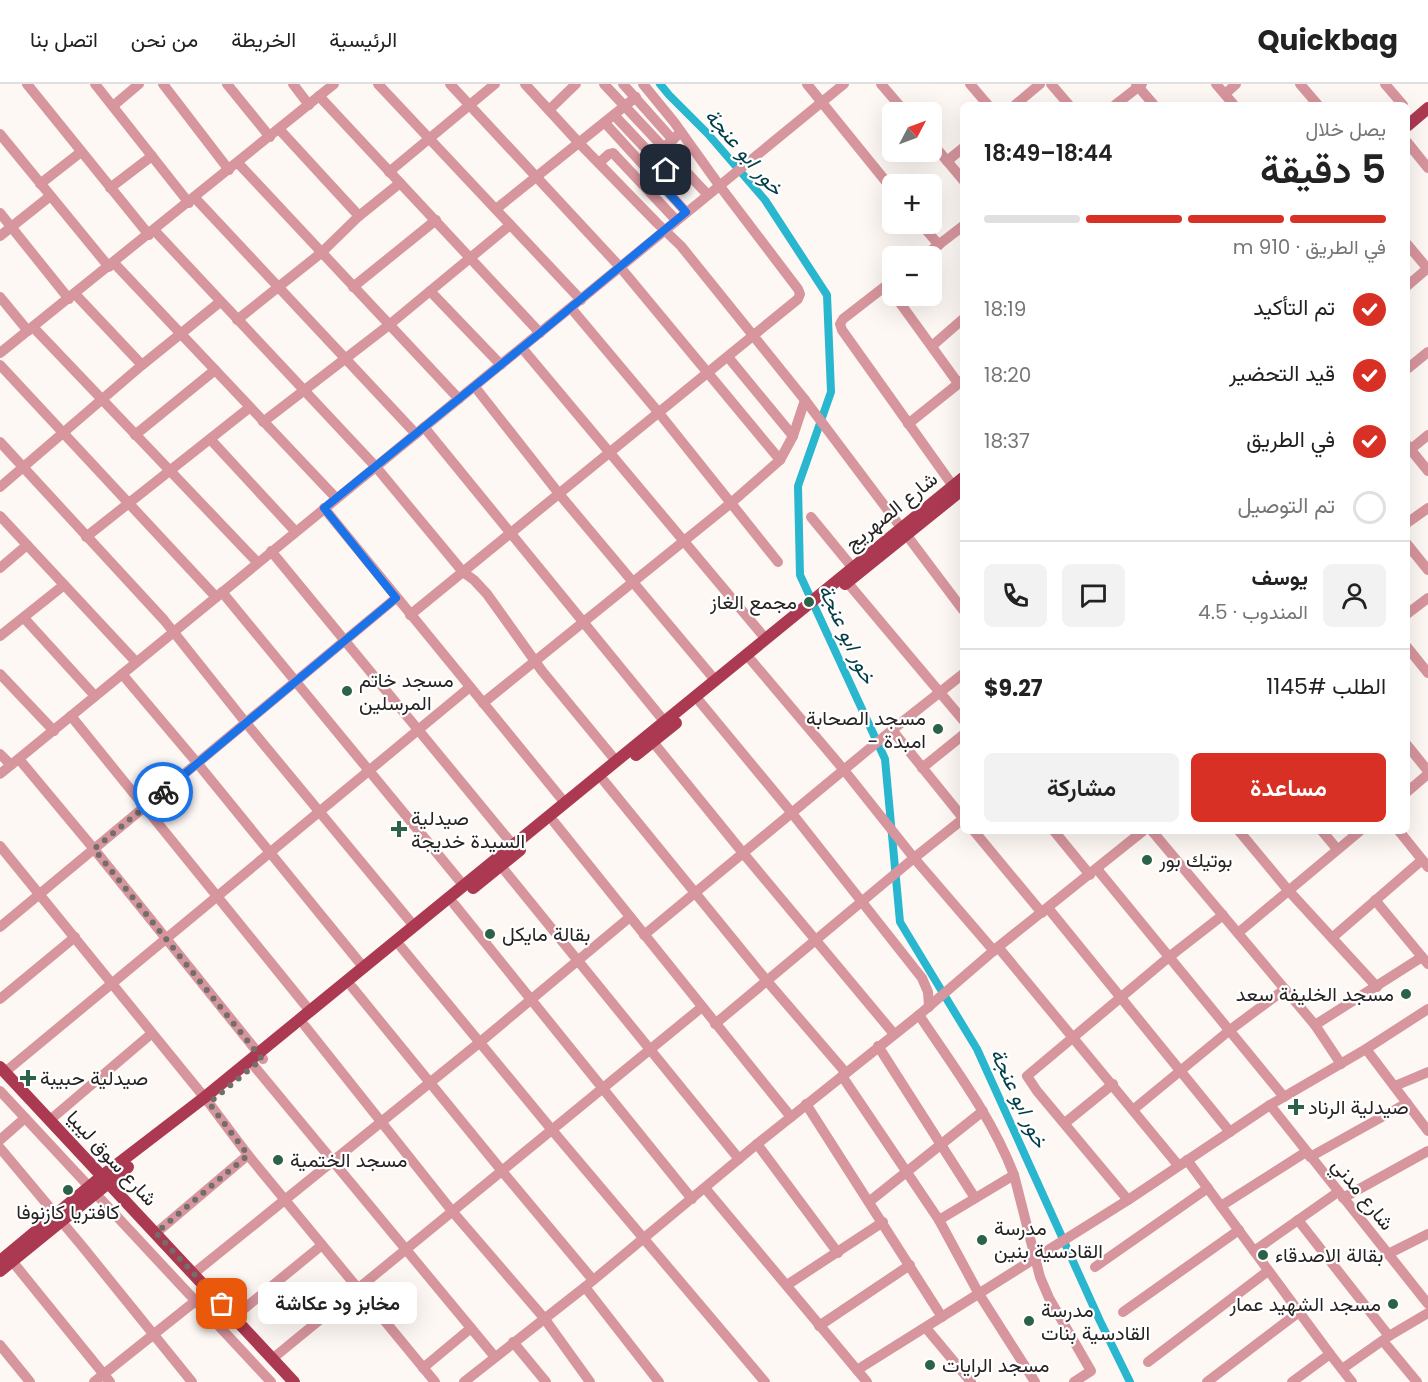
<!DOCTYPE html>
<html lang="ar">
<meta charset="utf-8">
<style>
body{margin:0;font-family:Poppins,Vazirmatn,sans-serif;background:#f2f2f2;color:#222;direction:rtl;height:100vh;display:flex;flex-direction:column;font-size:22px;white-space:nowrap}
*{box-sizing:border-box;margin:0}
p{font-size:20px;color:#767676}
.icon{flex:none;width:33px;height:33px;fill:none;stroke:currentColor;stroke-width:2;stroke-linecap:round;stroke-linejoin:round}
.map{position:relative;flex:1;overflow:hidden;direction:ltr}
.side{position:absolute;left:960px;top:18px;width:450px;height:732px;display:flex;flex-direction:column;background:#fff;border-radius:9px;box-shadow:0 6px 24px #0002;direction:rtl}
.side>*{flex:none}
.needle{width:39px;rotate:49deg}
.controls{position:absolute;left:882px;top:18px;display:grid;gap:12px}
.controls a{display:grid;place-items:center;width:60px;height:60px;border-radius:9px;background:#fff;box-shadow:0 6px 24px #0002;font-size:30px}
.pin{position:absolute;display:grid;place-items:center;width:51px;height:51px;color:#fff;margin:-26px;border-radius:12px;box-shadow:0 3px 9px #0006}
.courier{position:absolute;display:grid;place-items:center;width:60px;height:60px;margin:-30px;border:4px solid #1a73e8;border-radius:50%;background:#fff;color:#222;box-shadow:0 2px 8px #0007}
.bubble{position:absolute;height:42px;border-radius:9px;background:#fff;box-shadow:0 6px 24px #0002;font-size:20px;font-weight:600;line-height:42px;text-align:center;direction:rtl}
.summary em{font-style:normal;font-weight:600}
.summary div{display:flex;flex-direction:column-reverse}
.summary{display:flex;align-items:center;justify-content:space-between;height:102px;padding:0 24px}
h1{font-size:39px;font-weight:600;line-height:45px}
.bar{display:grid;grid-template-columns:repeat(4,1fr);gap:9px 6px;align-content:center;height:72px;padding:0 24px}
.bar i{height:8px;border-radius:4px;background:#e0e0e0}
.bar .current{background:#d93025}
.bar p{grid-column:span 4}
.line{display:flex;align-items:center;gap:15px;padding:0 24px;border-top:2px solid #e0e0e0}
.line div{flex:1}
.round{display:grid;place-items:center;flex:none;width:63px;height:63px;border-radius:9px;background:#f2f2f2}
ol{padding:0 24px;list-style:none}
li{display:flex;align-items:center;gap:18px;height:66px}
li p{margin-inline-start:auto}
li .icon{padding:6px;border-radius:50%;background:#d93025;color:#fff;stroke-width:4}
li:last-child{color:#767676}
li i{width:33px;height:33px;border:3px solid #e0e0e0;border-radius:50%}
.cta{display:flex;gap:12px;margin-top:auto;padding:12px 24px}
.cta a{flex:1;height:69px;border-radius:9px;background:#d93025;color:#fff;font-size:24px;font-weight:600;line-height:69px;text-align:center}
.cta a+a{background:#f2f2f2;color:#222}
header{display:flex;align-items:center;gap:36px;box-sizing:border-box;height:84px;padding:0 30px;background:#fff;border-bottom:2px solid #e0e0e0}
header strong{font-size:28px}
nav{display:flex;gap:33px;margin-inline-start:auto;font-size:21px}
.map>svg:first-child{display:block}
</style>
<header>
<strong>Quickbag</strong>
<nav><a>الرئيسية</a><a>الخريطة</a><a>من نحن</a><a>اتصل بنا</a></nav>
</header>
<div class="map">
<svg width="1428" height="1298" viewBox="0 0 1428 1298">
<rect width="100%" height="100%" fill="#fef8f5"/>
<g fill="none" stroke-linecap="round" stroke-linejoin="round">
<path stroke="#29b6cf" stroke-width="8" d="M 660,0 L 669,11 L 708,50 L 765,116 L 827,211 L 831,308 L 798,402 L 800,491 L 885,675 L 900,838 L 977,965 L 1100,1237 L 1130,1298"/>
<g stroke="#d7959d" stroke-width="10">
<path d="M 27,0 L 149,151"/>
<path d="M 95,0 L 189,119"/>
<path d="M 163,0 L 229,86"/>
<path d="M 227,0 L 270,53"/>
<path d="M 293,0 L 309,21"/>
<path d="M 378,0 L 581,216"/>
<path d="M 450,0 L 620,183 L 780,376"/>
<path d="M 525,0 L 580,60 L 657,139 L 681,162 L 805,316 L 963,526"/>
<path d="M 604,0 L 707,110"/>
<path d="M 623,0 L 673,56"/>
<path d="M 807,0 L 892,105"/>
<path d="M 881,0 L 905,28"/>
<path d="M 970,0 L 988,21"/>
<path d="M 1051,0 L 1069,21"/>
<path d="M 1136,0 L 1154,21"/>
<path d="M 1216,0 L 1234,21"/>
<path d="M 1300,0 L 1318,21"/>
<path d="M 1385,0 L 1403,21"/>
<path d="M 1225,10 L 1236,0"/>
<path d="M 319,12 L 540,249"/>
<path d="M 1015,21 L 1040,0"/>
<path d="M 1115,21 L 1142,0"/>
<path d="M 113,22 L 139,0"/>
<path d="M 549,26 L 576,0"/>
<path d="M 614,31 L 676,97"/>
<path d="M 605,39 L 686,128"/>
<path d="M 279,45 L 359,132"/>
<path d="M 0,50 L 109,183"/>
<path d="M 1407,58 L 1428,84"/>
<path d="M 932,59 L 963,96"/>
<path d="M 659,68 L 681,48"/>
<path d="M 947,77 L 963,64"/>
<path d="M 238,79 L 459,315"/>
<path d="M 599,79 L 609,70 L 613,69 L 676,136"/>
<path d="M 389,88 L 495,0"/>
<path d="M 40,100 L 81,68"/>
<path d="M 110,104 L 152,72"/>
<path d="M 195,114 L 416,350"/>
<path d="M 496,125 L 636,13"/>
<path d="M 0,129 L 69,215"/>
<path d="M 921,140 L 939,161"/>
<path d="M 154,146 L 376,383 L 463,488 L 474,496 L 487,510 L 542,587 L 616,677"/>
<path d="M 0,152 L 49,113"/>
<path d="M 1407,160 L 1428,185"/>
<path d="M 924,172 L 963,142"/>
<path d="M 114,179 L 336,414"/>
<path d="M 892,197 L 843,235 L 840,240 L 842,246 L 953,402"/>
<path d="M 1407,202 L 1428,184"/>
<path d="M 353,203 L 436,136"/>
<path d="M 430,207 L 501,281"/>
<path d="M 75,210 L 142,281"/>
<path d="M 895,212 L 958,299"/>
<path d="M 0,213 L 28,247"/>
<path d="M 571,224 L 659,329 L 778,478"/>
<path d="M 237,236 L 321,169 L 359,132 L 400,99"/>
<path d="M 33,243 L 257,478"/>
<path d="M 932,262 L 963,235"/>
<path d="M 522,264 L 765,554"/>
<path d="M 0,269 L 334,0"/>
<path d="M 728,273 L 793,352"/>
<path d="M 0,281 L 216,513"/>
<path d="M 1407,285 L 1428,268"/>
<path d="M 475,303 L 560,411 L 715,596"/>
<path d="M 263,338 L 389,241 L 510,141"/>
<path d="M 908,340 L 963,296"/>
<path d="M 424,343 L 664,637"/>
<path d="M 135,351 L 215,286"/>
<path d="M 211,356 L 295,447"/>
<path d="M 0,358 L 164,536 L 246,639 L 414,842"/>
<path d="M 1407,361 L 1428,387"/>
<path d="M 1411,365 L 1428,351"/>
<path d="M 0,403 L 142,281 L 220,218"/>
<path d="M 324,424 L 565,719"/>
<path d="M 0,432 L 136,578"/>
<path d="M 811,433 L 852,483"/>
<path d="M 1407,439 L 1428,424"/>
<path d="M 86,453 L 249,324"/>
<path d="M 1407,460 L 1428,486"/>
<path d="M 271,467 L 513,761"/>
<path d="M 0,484 L 27,461"/>
<path d="M 847,498 L 963,636"/>
<path d="M 222,508 L 464,802"/>
<path d="M 1407,530 L 1428,514"/>
<path d="M 410,531 L 798,215 L 800,210 L 798,205 L 719,101 L 674,38 L 643,0"/>
<path d="M 24,534 L 95,612"/>
<path d="M 0,552 L 64,501"/>
<path d="M 1407,563 L 1428,589"/>
<path d="M 751,576 L 844,686 L 914,774 L 994,867"/>
<path d="M 0,590 L 54,647"/>
<path d="M 122,590 L 198,680 L 364,884"/>
<path d="M 700,618 L 791,728 L 922,894 L 928,908 L 929,923"/>
<path d="M 483,619 L 731,419 L 780,376 L 793,352 L 805,316"/>
<path d="M 71,632 L 310,927"/>
<path d="M 892,646 L 963,734"/>
<path d="M 653,658 L 743,769 L 894,950"/>
<path d="M 1407,661 L 1428,687"/>
<path d="M 0,670 L 11,681"/>
<path d="M 19,675 L 94,765 L 263,975"/>
<path d="M 922,684 L 963,651"/>
<path d="M 0,690 L 844,0"/>
<path d="M 604,697 L 767,897 L 846,989"/>
<path d="M 1407,708 L 1428,690"/>
<path d="M 554,738 L 791,1033"/>
<path d="M 974,747 L 1042,829"/>
<path d="M 1054,747 L 1090,791"/>
<path d="M 1152,747 L 1315,941 L 1341,980"/>
<path d="M 1239,747 L 1288,806 L 1377,903"/>
<path d="M 1322,747 L 1337,765"/>
<path d="M 1399,747 L 1428,783"/>
<path d="M 0,762 L 209,1019 L 248,1071 L 435,1298"/>
<path d="M 501,782 L 739,1075"/>
<path d="M 1097,785 L 1284,1013"/>
<path d="M 1375,816 L 1428,880"/>
<path d="M 454,820 L 692,1115"/>
<path d="M 1048,824 L 1230,1048"/>
<path d="M 0,843 L 396,514"/>
<path d="M 1238,849 L 1360,747"/>
<path d="M 644,851 L 892,646 L 963,590"/>
<path d="M 1333,853 L 1422,776"/>
<path d="M 401,863 L 552,1046 L 765,1298"/>
<path d="M 998,863 L 1178,1081"/>
<path d="M 352,903 L 502,1087 L 593,1196"/>
<path d="M 0,915 L 75,853"/>
<path d="M 919,931 C 953,982 992,1033 1014,1091 L 1040,1193 L 1049,1214 L 1091,1287 L 1074,1298"/>
<path d="M 715,940 L 914,774 L 963,735"/>
<path d="M 1315,941 L 1422,873"/>
<path d="M 305,942 L 452,1127 L 544,1234 L 590,1298"/>
<path d="M 878,962 L 975,1114"/>
<path d="M 1366,965 L 1428,1047"/>
<path d="M 254,982 L 495,1273"/>
<path d="M 5,988 L 470,603"/>
<path d="M 842,992 L 939,1136 L 979,1210 L 1035,1298"/>
<path d="M 1395,1002 L 1428,988"/>
<path d="M 0,1007 L 271,1298"/>
<path d="M 806,1020 L 942,1233"/>
<path d="M 1270,1021 L 1428,1220"/>
<path d="M 1134,1025 L 1230,946 L 1285,905"/>
<path d="M 50,1036 L 151,950"/>
<path d="M 1065,1039 L 1113,1000"/>
<path d="M 0,1056 L 25,1034"/>
<path d="M 757,1060 L 838,1169"/>
<path d="M 0,1064 L 82,1162 L 192,1298"/>
<path d="M 1310,1073 L 1407,1019"/>
<path d="M 1187,1076 L 1330,1270 L 1352,1298"/>
<path d="M 705,1104 L 867,1298"/>
<path d="M 1343,1114 L 1428,1067"/>
<path d="M 1128,1116 L 1037,1007 L 1027,992 L 1169,873 L 1223,831"/>
<path d="M 870,1117 L 983,1027"/>
<path d="M 1221,1122 L 1306,1068"/>
<path d="M 939,1136 L 1014,1091"/>
<path d="M 1298,1136 L 1389,1252"/>
<path d="M 156,1149 L 248,1071"/>
<path d="M 1254,1167 L 1338,1108"/>
<path d="M 1388,1170 L 1428,1150"/>
<path d="M 12,1177 L 110,1298"/>
<path d="M 1095,1183 L 1208,1104"/>
<path d="M 193,1190 L 479,959 L 630,833"/>
<path d="M 787,1201 L 883,1138"/>
<path d="M 585,1203 L 659,1298"/>
<path d="M 1123,1228 L 1239,1146"/>
<path d="M 234,1233 L 322,1161"/>
<path d="M 819,1242 L 910,1181"/>
<path d="M 926,1244 L 971,1298"/>
<path d="M 1383,1257 L 1417,1298"/>
<path d="M 513,1258 L 546,1298"/>
<path d="M 0,1261 L 30,1298"/>
<path d="M 272,1275 L 702,923"/>
<path d="M 1148,1278 L 1268,1187"/>
<path d="M 423,1284 L 471,1244"/>
<path d="M 1342,1285 L 1389,1252 L 1428,1229"/>
<path d="M 857,1286 L 1128,1116 L 1270,1021 L 1366,965 L 1428,925"/>
<path d="M 94,1298 L 203,1211"/>
<path d="M 464,1298 L 585,1203 L 757,1060 L 919,931 L 998,863 L 1143,747"/>
<path d="M 1207,1298 L 1299,1228"/>
<path d="M 1292,1298 L 1330,1270"/>
</g>
<g stroke="#ac3952" stroke-width="12">
<path d="M 1407,42 L 1428,24"/>
<path d="M 845,500 L 963,405"/>
<path d="M 636,671 L 676,639"/>
<path d="M 473,804 L 520,766"/>
<path d="M 0,983 L 294,1298"/>
<path d="M 0,1177 L 102,1092 L 205,1013 L 310,927 L 963,394"/>
<path d="M 0,1187 L 128,1083"/>
</g>
</g>
<g fill="none" stroke-linecap="round" stroke-linejoin="round">
<path stroke="#726e6c" stroke-width="6" stroke-dasharray="0 10.8" d="M 163,708 L 94,765 L 262,975 L 209,1019 L 248,1071 L 156,1149 L 222,1220"/>
<path stroke="#1a73e8" stroke-width="8" d="M 163,708 L 396,514 L 324,424 L 540,249 L 686,128 L 666,106 L 676,97 L 666,86"/>
</g>
<g fill="#2b6248" stroke="#fff" stroke-width="2">
<circle cx="809" cy="518" r="6"/>
<circle cx="347" cy="607" r="6"/>
<circle cx="938" cy="645" r="6"/>
<path d="M396 736h6v6h6v6h-6v6h-6v-6h-6v-6h6z"/>
<circle cx="1147" cy="776" r="6"/>
<circle cx="490" cy="850" r="6"/>
<circle cx="1406" cy="910" r="6"/>
<path d="M25 985h6v6h6v6h-6v6h-6v-6h-6v-6h6z"/>
<path d="M1293 1014h6v6h6v6h-6v6h-6v-6h-6v-6h6z"/>
<circle cx="278" cy="1076" r="6"/>
<circle cx="68" cy="1106" r="6"/>
<circle cx="982" cy="1156" r="6"/>
<circle cx="1263" cy="1171" r="6"/>
<circle cx="1393" cy="1220" r="6"/>
<circle cx="1029" cy="1237" r="6"/>
<circle cx="930" cy="1281" r="6"/>
</g>
<g text-anchor="middle" stroke-width="4.5" stroke-linejoin="round" paint-order="stroke">
<g font-size="20" fill="#262322" stroke="#fff">
<text transform="translate(891 427) rotate(-39)" y="7">شارع الصهريج</text>
<text transform="translate(112 1074) rotate(47)" y="7">شارع سوق ليبيا</text>
<text transform="translate(1363 1110) rotate(51)" y="7">شارع مدني</text>
</g>
<g font-size="20" fill="#262322" stroke="#fff" text-anchor="start">
<text x="797" y="525" text-anchor="end">مجمع الغاز</text>
<text x="359" y="603">مسجد خاتم<tspan x="359" dy="23">المرسلين</tspan></text>
<text x="926" y="641" text-anchor="end">مسجد الصحابة<tspan x="926" dy="23">- امبدة</tspan></text>
<text x="411" y="741">صيدلية<tspan x="411" dy="23">السيدة خديجة</tspan></text>
<text x="1159" y="783">بوتيك بور</text>
<text x="502" y="857">بقالة مايكل</text>
<text x="1394" y="917" text-anchor="end">مسجد الخليفة سعد</text>
<text x="40" y="1001">صيدلية حبيبة</text>
<text x="1308" y="1030">صيدلية الرناد</text>
<text x="290" y="1083">مسجد الختمية</text>
<text x="68" y="1135" text-anchor="middle">كافتريا كازنوفا</text>
<text x="994" y="1151">مدرسة<tspan x="994" dy="23">القادسية بنين</tspan></text>
<text x="1275" y="1178">بقالة الاصدقاء</text>
<text x="1381" y="1227" text-anchor="end">مسجد الشهيد عمار</text>
<text x="1041" y="1233">مدرسة<tspan x="1041" dy="23">القادسية بنات</tspan></text>
<text x="942" y="1288">مسجد الرايات</text>
</g>
<g font-size="21" font-style="italic" fill="#003d47" stroke="#fff">
<text transform="translate(744 68) rotate(49)" y="7">خور ابو عنجة</text>
<text transform="translate(847 550) rotate(65)" y="7">خور ابو عنجة</text>
<text transform="translate(1019 1014) rotate(65)" y="7">خور ابو عنجة</text>
</g>
</g>
</svg>
<div class="controls">
<a><svg class="needle" viewBox="-14 -14 28 28"><path d="M0-13l5 13h-10z" fill="#e53935"/><path d="M0 13l5-13h-10z" fill="#767676"/></svg></a>
<a>+</a>
<a>−</a>
</div>
<div class="pin" style="left:222px;top:1220px;background:#ea580c"><svg class="icon" aria-label="bag" viewBox="0 0 24 24"><path d="M5 8h14l-1 12H6zM9 8a3 3 0 0 1 6 0"/></svg></div>
<div class="pin" style="left:666px;top:86px;background:#1f2937"><svg class="icon" aria-label="home" viewBox="0 0 24 24"><path d="M3 11l9-7 9 7M6 9v11h12V9"/></svg></div>
<div class="courier" style="left:163px;top:708px"><svg class="icon" aria-label="bike" viewBox="0 0 24 24"><circle cx="6" cy="16" r="4"/><circle cx="18" cy="16" r="4"/><path d="M6 16l4-8h5l3 8M10 8l3 8H6M13 5h3"/></svg></div>
<div class="bubble" style="left:258px;top:1198px;width:159px">مخابز ود عكاشة</div>
<section class="side">
<div class="summary"><div><h1>5 دقيقة</h1><p>يصل خلال</p></div><em>18:44–18:49</em></div>
<div class="bar"><i class="current"></i><i class="current"></i><i class="current"></i><i></i><p>في الطريق · 910 m</p></div>
<ol>
<li><svg class="icon" aria-label="check" viewBox="0 0 24 24"><path d="M5 12l5 5 9-10"/></svg>تم التأكيد<p>18:19</p></li>
<li><svg class="icon" aria-label="check" viewBox="0 0 24 24"><path d="M5 12l5 5 9-10"/></svg>قيد التحضير<p>18:20</p></li>
<li><svg class="icon" aria-label="check" viewBox="0 0 24 24"><path d="M5 12l5 5 9-10"/></svg>في الطريق<p>18:37</p></li>
<li><i></i>تم التوصيل</li>
</ol>
<div class="line" style="height:108px"><a class="round"><svg class="icon" aria-label="person" viewBox="0 0 24 24"><circle cx="12" cy="8" r="4"/><path d="M4 21q1-7 8-7t8 7"/></svg></a><div><b>يوسف</b><p>المندوب · 4.5</p></div><a class="round"><svg class="icon" aria-label="chat" viewBox="0 0 24 24"><path d="M4 5h16v11H9l-5 4z"/></svg></a><a class="round"><svg class="icon" aria-label="phone" viewBox="0 0 24 24"><path d="M5 4h4l2 5-3 2q2 4 5 5l2-3 5 2v4C11 20 4 13 5 4z"/></svg></a></div>
<div class="line" style="height:78px"><div>الطلب #1145</div><b>$9.27</b></div>
<div class="cta"><a>مساعدة</a><a>مشاركة</a></div>
</section>
</div>
